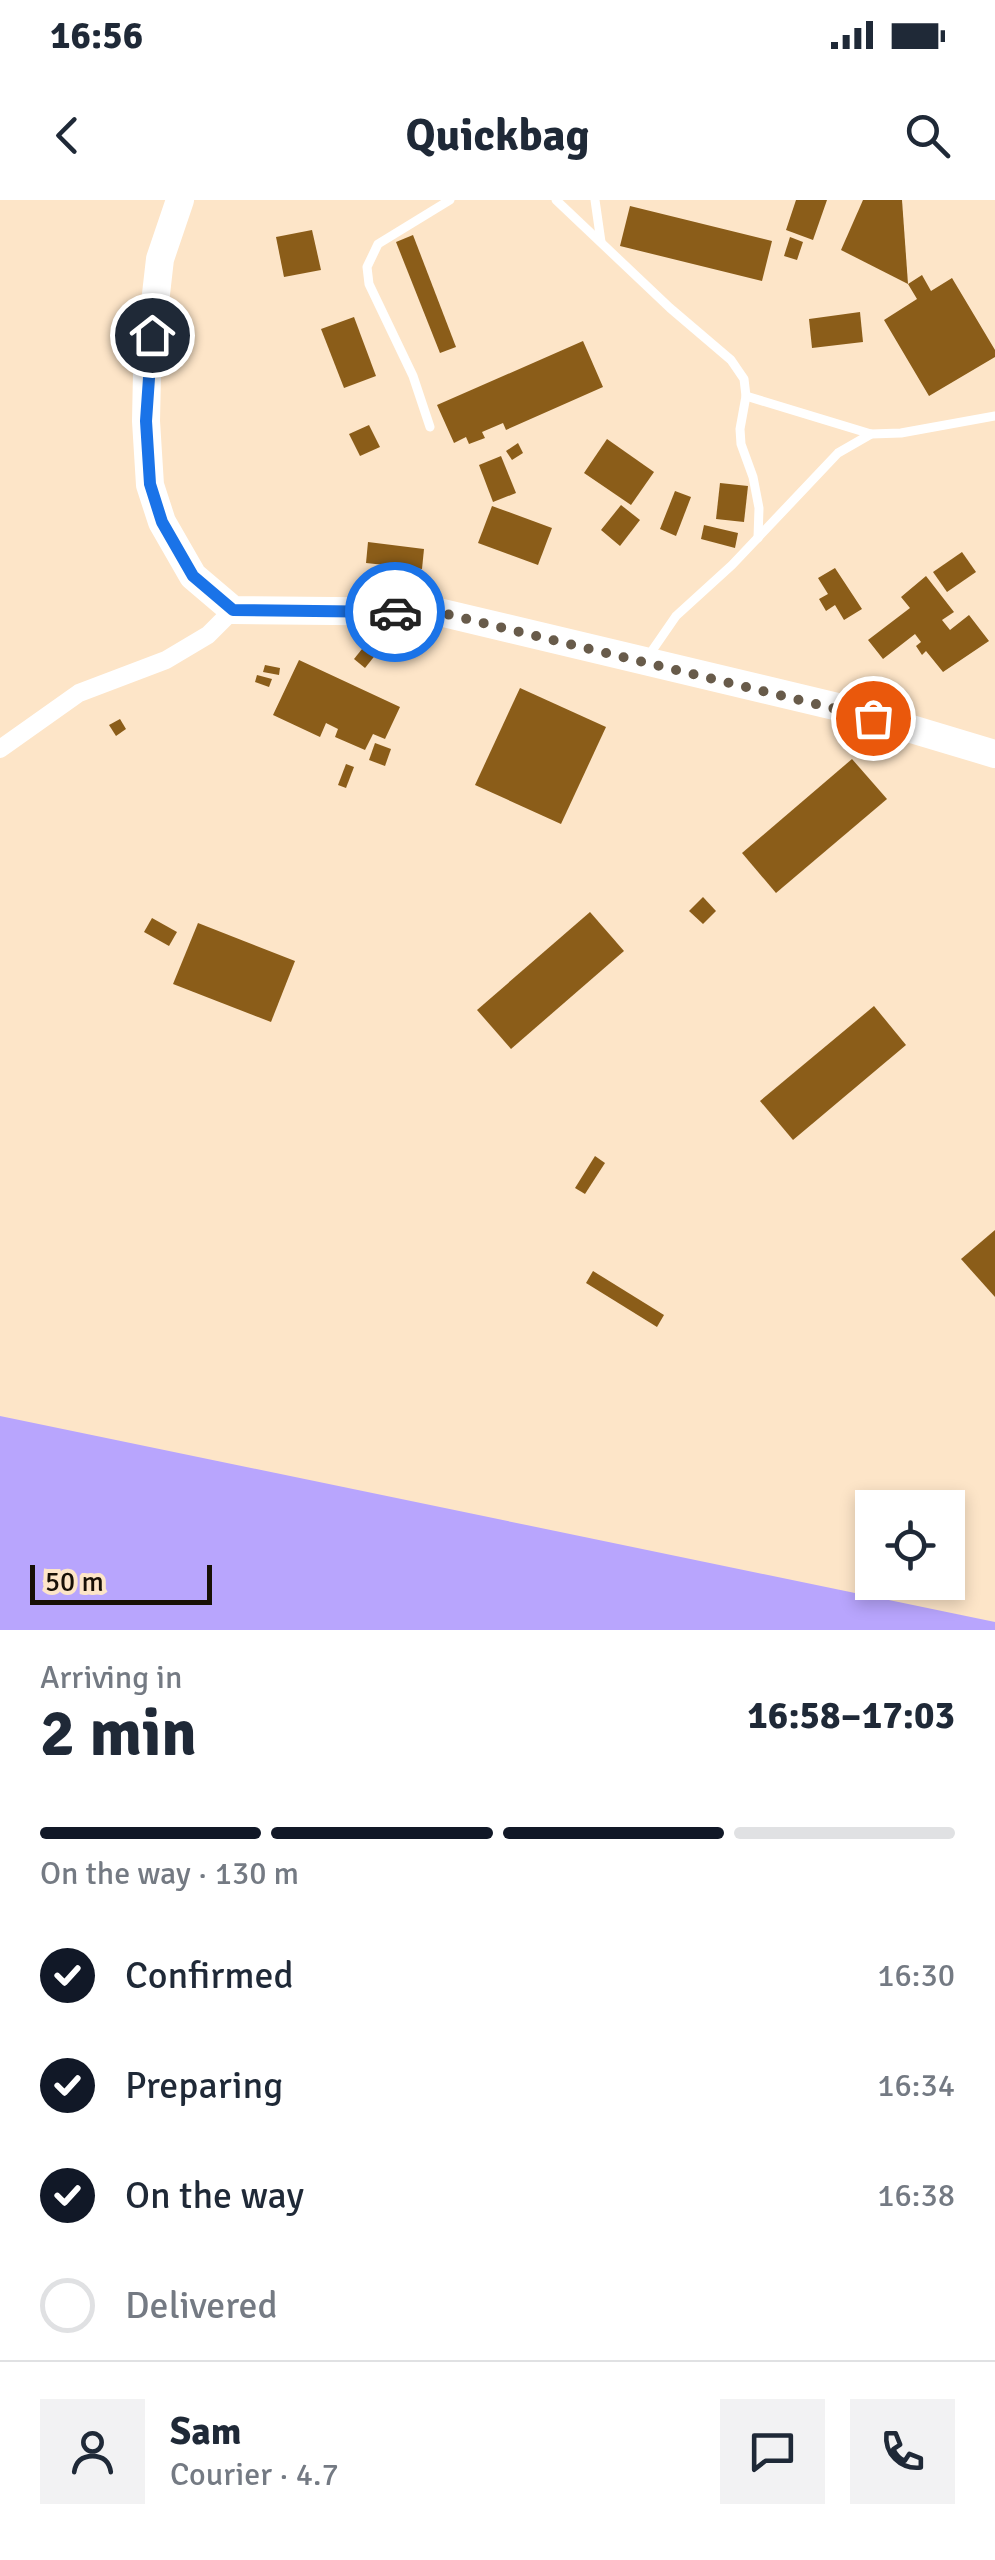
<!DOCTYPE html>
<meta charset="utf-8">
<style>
body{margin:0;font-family:Signika,sans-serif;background:#f2f2f3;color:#1f2937;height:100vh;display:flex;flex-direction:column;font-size:38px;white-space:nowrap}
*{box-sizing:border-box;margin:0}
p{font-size:32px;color:#747a83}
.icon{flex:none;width:55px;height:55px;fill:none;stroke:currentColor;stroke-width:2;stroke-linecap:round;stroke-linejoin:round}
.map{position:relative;height:1430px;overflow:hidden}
.drawer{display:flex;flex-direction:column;background:#fff;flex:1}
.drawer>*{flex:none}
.buttons{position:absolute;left:855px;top:1290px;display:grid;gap:20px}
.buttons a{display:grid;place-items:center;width:110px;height:110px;border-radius:0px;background:#fff;box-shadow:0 5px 15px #0003;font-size:50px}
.scale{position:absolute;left:30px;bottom:25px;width:182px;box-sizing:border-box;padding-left:10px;border:5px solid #181006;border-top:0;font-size:28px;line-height:35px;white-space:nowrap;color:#181006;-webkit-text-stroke:8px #fde5c8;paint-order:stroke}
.pin{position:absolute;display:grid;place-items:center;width:85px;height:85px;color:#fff;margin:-42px;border:5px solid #fff;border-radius:50%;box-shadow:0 2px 10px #0007}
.courier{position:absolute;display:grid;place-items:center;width:100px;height:100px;margin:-50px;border:8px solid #1a73e8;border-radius:50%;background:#fff;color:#222;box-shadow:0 2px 12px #0007}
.summary em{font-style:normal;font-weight:800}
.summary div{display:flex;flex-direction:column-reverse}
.summary{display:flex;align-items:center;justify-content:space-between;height:170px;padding:0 40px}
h1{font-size:65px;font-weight:800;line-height:75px}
.bar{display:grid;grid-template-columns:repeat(4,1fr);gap:15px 10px;align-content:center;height:120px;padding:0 40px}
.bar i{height:12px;border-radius:8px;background:#e0e1e3}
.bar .active{background:#111827}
.bar p{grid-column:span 4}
.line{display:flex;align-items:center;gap:25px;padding:0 40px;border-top:2px solid #e0e1e3}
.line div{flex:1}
.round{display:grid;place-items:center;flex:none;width:105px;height:105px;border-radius:0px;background:#f2f2f3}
ol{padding:0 40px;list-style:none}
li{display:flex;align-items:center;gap:30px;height:110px}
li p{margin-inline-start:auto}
li .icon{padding:10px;border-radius:50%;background:#111827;color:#fff;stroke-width:4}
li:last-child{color:#747a83}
li i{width:55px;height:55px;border:5px solid #e0e1e3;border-radius:50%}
.status{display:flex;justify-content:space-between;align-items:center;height:70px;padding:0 50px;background:#fff;direction:ltr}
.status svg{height:28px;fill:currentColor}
header{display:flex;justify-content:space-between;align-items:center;height:130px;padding:0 40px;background:#fff;font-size:45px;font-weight:800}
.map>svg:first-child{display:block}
</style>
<div class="status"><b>16:56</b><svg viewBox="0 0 49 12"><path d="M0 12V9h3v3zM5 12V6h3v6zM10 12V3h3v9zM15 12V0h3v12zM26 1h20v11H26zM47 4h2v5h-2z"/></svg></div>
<header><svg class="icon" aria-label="back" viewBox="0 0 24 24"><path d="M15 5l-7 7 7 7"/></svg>Quickbag<svg class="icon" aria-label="search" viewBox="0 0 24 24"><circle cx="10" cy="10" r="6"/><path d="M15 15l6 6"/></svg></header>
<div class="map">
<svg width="995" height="1430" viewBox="0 0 995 1430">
<rect width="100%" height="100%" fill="#fde5c8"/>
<path fill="#b8a5fd" d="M 0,1216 L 995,1422 L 995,1430 L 0,1430 Z"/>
<g fill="#8b5d19">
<path d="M 796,0 L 827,0 L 813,40 L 786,30 Z"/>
<path d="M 863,0 L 902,0 L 908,84 L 841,50 Z"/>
<path d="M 630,6 L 772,41 L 762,81 L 620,46 Z"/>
<path d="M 312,30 L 321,70 L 284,77 L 276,37 Z"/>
<path d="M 413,35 L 456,147 L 440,153 L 396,42 Z"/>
<path d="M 790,37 L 803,42 L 797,60 L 784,56 Z"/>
<path d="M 922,75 L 931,91 L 952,78 L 995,150 L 995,157 L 929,196 L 884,120 L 917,99 L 908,84 Z"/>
<path d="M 860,112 L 863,142 L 812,148 L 809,119 Z"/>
<path d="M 354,117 L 376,176 L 344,188 L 321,129 Z"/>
<path d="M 583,141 L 603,187 L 506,230 L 503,223 L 482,232 L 485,238 L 469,244 L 466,237 L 454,243 L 437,205 Z"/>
<path d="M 369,225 L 380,247 L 360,256 L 349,234 Z"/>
<path d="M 607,239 L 654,272 L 631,305 L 584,273 Z"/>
<path d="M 518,243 L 523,253 L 512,260 L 506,251 Z"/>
<path d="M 501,256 L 516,293 L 493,302 L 479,265 Z"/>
<path d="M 720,283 L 748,286 L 744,322 L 716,319 Z"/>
<path d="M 675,291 L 691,297 L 676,336 L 660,329 Z"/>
<path d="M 621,305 L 640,320 L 620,346 L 601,330 Z"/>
<path d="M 492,306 L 552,328 L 538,365 L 478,343 Z"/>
<path d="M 704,325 L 738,333 L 735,348 L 701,339 Z"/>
<path d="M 368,342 L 424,349 L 422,369 L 366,363 Z"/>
<path d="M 962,352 L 976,372 L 947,392 L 933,372 Z"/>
<path d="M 835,368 L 862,409 L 844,420 L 835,405 L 826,411 L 819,399 L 828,394 L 818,378 Z"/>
<path d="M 394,370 L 406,372 L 405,380 L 393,378 Z"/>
<path d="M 926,376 L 954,412 L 942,420 L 950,430 L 969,415 L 989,441 L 943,472 L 926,451 L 922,455 L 916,446 L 921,442 L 915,434 L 883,459 L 868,440 L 910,408 L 901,397 Z"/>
<path d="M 366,444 L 377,453 L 365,468 L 354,459 Z"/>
<path d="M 299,460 L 400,507 L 385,539 L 373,534 L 365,550 L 335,537 L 338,529 L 326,523 L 320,537 L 273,515 Z"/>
<path d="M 265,465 L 280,468 L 279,475 L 263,472 Z"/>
<path d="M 257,475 L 272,479 L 269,487 L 255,482 Z"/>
<path d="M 520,488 L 606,527 L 561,624 L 475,585 Z"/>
<path d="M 120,519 L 126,529 L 116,536 L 109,525 Z"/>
<path d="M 375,543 L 391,549 L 385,566 L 369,560 Z"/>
<path d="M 852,559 L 887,599 L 776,693 L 742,653 Z"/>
<path d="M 346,564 L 354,567 L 346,588 L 338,585 Z"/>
<path d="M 703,697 L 716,711 L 703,724 L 689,711 Z"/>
<path d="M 590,712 L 624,751 L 511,849 L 477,810 Z"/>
<path d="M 152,718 L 177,732 L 169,746 L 144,732 Z"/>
<path d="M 198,723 L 295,761 L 271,822 L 173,784 Z"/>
<path d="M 874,806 L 906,845 L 793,940 L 760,901 Z"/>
<path d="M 595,956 L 605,963 L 585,994 L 575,988 Z"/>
<path d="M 995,1030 L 995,1097 L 961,1059 Z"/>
<path d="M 593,1071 L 664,1115 L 657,1127 L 586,1083 Z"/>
</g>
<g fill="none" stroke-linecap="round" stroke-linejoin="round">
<g stroke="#fff" stroke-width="9">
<path d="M 556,0 L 670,108 L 731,160 L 744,179 L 746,196 L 740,229 L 741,244 L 753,277 L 759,308 L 758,338"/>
<path d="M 595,0 L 601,42"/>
<path d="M 746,196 L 871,234"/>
<path d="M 430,227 L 413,176 L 369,84 L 367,67 L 378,44 L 450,0"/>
<path d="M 647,458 L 676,416 L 732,365 L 838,253 L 871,234 L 901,233 L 995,216"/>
</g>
<path stroke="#fff" stroke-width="18" d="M 0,549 L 79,493 L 166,460 L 208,435 L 233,410"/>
<path stroke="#fff" stroke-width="28" d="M 180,0 L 160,59 L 147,173 L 146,221 L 150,285 L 162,322 L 193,376 L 233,410 L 439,412 L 838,507 L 995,554"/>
</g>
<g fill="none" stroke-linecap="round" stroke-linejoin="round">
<path stroke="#685b4a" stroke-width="10" stroke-dasharray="0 18" d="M 395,412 L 438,412 L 873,518"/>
<path stroke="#1a73e8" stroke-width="12" d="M 152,135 L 146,221 L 150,284 L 162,322 L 193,376 L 233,410 L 395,412"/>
</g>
</svg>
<div class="buttons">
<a><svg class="icon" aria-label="locate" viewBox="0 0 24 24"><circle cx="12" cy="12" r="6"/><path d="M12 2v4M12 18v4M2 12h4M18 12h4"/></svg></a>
</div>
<div class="scale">50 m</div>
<div class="pin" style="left:873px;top:518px;background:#ea580c"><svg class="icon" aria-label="bag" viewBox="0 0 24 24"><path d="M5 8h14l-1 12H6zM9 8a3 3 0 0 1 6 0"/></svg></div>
<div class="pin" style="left:152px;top:135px;background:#1f2937"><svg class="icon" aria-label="home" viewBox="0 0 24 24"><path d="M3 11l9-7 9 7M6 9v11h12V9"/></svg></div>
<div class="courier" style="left:395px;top:412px"><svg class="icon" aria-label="car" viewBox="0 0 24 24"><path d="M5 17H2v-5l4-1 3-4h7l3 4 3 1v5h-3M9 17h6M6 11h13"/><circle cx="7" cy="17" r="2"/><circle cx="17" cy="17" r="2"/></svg></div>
</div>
<section class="drawer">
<div class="summary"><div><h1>2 min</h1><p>Arriving in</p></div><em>16:58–17:03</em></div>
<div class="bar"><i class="active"></i><i class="active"></i><i class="active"></i><i></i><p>On the way · 130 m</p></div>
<ol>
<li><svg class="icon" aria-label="check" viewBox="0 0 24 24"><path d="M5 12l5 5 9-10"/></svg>Confirmed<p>16:30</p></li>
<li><svg class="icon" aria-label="check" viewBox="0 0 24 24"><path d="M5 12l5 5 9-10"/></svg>Preparing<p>16:34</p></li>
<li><svg class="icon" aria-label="check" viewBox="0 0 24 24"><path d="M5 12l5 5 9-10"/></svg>On the way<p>16:38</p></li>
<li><i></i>Delivered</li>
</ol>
<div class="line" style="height:180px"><a class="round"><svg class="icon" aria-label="person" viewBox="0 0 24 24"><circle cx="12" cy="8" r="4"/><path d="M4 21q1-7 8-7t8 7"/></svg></a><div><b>Sam</b><p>Courier · 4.7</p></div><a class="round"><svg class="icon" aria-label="chat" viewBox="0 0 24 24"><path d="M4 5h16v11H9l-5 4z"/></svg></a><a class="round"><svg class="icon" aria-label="phone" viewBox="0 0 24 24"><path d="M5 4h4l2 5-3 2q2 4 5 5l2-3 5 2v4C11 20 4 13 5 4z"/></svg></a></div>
</section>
